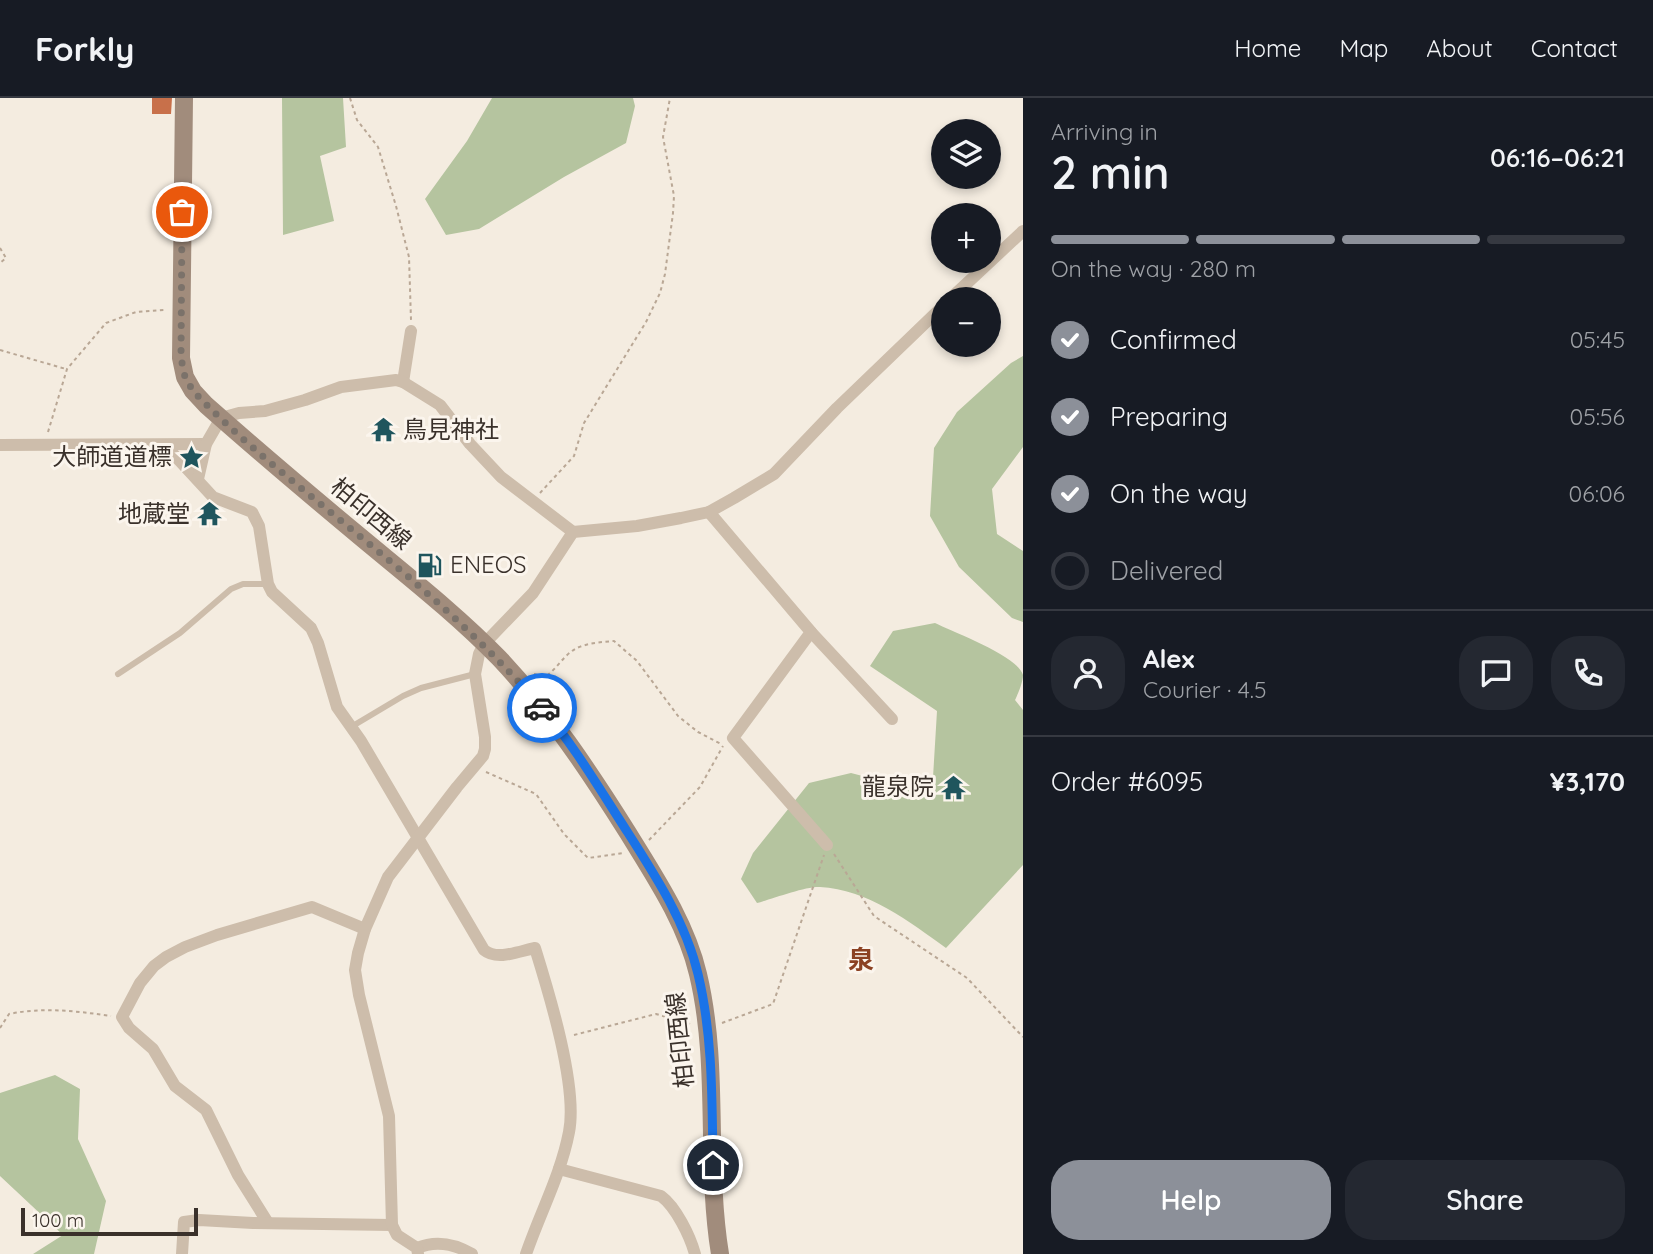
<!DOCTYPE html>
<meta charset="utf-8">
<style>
body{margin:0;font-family:Quicksand,"Noto Sans JP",sans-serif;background:#242831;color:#f1f3f6;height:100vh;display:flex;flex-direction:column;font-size:26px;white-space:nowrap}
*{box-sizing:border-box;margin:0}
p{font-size:23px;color:#9ea1a6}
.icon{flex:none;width:38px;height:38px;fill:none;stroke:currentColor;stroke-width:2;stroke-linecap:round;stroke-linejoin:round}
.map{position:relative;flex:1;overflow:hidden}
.panel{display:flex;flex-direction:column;background:#171b24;width:630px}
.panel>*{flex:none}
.tools{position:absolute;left:931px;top:21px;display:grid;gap:14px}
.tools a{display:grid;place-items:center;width:70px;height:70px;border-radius:50%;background:#171b24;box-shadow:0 4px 10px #0003;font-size:35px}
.scale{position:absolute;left:21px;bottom:18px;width:177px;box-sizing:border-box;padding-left:7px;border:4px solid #3a312b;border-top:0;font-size:19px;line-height:24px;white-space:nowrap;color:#3a312b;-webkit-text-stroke:5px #fbf5ed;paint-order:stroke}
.pin{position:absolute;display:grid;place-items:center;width:60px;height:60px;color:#fff;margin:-30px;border:4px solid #fff;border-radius:50%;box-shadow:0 2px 7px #0007}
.courier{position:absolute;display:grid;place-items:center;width:70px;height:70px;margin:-35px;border:5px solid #1a73e8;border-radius:50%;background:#fff;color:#222;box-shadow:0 2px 9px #0007}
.overview em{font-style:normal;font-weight:600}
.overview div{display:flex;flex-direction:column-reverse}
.overview{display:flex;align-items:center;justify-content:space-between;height:119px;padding:0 28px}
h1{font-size:46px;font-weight:600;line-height:52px}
.bar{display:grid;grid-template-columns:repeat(4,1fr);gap:10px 7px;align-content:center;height:84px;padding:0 28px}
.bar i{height:9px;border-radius:5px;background:#363941}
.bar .on{background:#8c9099}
.bar p{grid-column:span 4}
.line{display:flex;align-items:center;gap:18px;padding:0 28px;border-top:2px solid #363941}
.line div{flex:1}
.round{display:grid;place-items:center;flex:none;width:74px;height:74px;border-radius:28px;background:#242831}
ol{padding:0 28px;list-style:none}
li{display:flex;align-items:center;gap:21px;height:77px}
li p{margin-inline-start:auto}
li .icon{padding:7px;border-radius:50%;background:#8c9099;color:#fff;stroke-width:4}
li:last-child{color:#9ea1a6}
li i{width:38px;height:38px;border:4px solid #363941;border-radius:50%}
.primary-button{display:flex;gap:14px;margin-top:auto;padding:14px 28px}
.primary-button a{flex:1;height:80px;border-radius:28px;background:#8c9099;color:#fff;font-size:28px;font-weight:600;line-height:80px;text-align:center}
.primary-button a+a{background:#242831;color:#f1f3f6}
header{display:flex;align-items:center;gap:42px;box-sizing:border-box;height:98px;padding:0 35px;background:#171b24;border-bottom:2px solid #363941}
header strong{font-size:33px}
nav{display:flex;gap:38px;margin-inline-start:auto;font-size:24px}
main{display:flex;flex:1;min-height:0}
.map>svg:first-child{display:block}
</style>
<header>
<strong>Forkly</strong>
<nav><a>Home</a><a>Map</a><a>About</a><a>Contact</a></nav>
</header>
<main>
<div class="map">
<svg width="1023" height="1156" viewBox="0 0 1023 1156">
<rect width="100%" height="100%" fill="#f4ece0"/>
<g fill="#b5c49f">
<path d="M 282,0 L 343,0 L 346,49 L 320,58 L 334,123 L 283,137 Z"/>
<path d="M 492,0 L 633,0 L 635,8 L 626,45 L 564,79 L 479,131 L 446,137 L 425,101 L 467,43 Z"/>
<path d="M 1023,258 L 1023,349 L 992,391 L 997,436 L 1023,453 L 1023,524 L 1012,520 L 959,469 L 930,418 L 934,350 L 957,314 L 1011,265 Z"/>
<path d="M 935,525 C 953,534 1018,558 1023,577 C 1023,584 1018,596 1015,602 L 1023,612 L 1023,767 L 946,850 C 910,824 867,791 820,789 C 806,788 772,801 757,805 L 741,781 L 753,755 L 809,685 L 851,675 L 932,696 L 937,613 L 870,568 L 893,533 Z"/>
<path d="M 55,977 L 80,991 L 78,1041 L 106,1103 L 94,1156 L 33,1156 L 63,1137 L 0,1078 L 0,995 Z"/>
</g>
<path fill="#c8704a" d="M 152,0 L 172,0 L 171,16 L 152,16 Z"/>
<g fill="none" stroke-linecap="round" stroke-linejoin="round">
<g stroke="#b9a795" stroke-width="2" stroke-dasharray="3.5 3.5" stroke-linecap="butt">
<path d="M 350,0 L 357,22 L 378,49 L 396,108 L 409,159 L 411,222"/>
<path d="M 0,150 L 6,160 L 0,165"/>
<path d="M 0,252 L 66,271"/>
<path d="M 48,334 L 67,271 L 106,225 L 136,214 L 165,212"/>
<path d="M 540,395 L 574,358 L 584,325 L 646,224 L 660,195 L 665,176 L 673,115 L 674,98 L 663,39 L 670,0"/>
<path d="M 534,576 L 545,579 C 556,572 563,558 575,551 C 586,545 602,544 614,543 L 637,563 L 678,618 L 698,634 L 721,646"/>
<path d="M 486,674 L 536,696 L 564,736 L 588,760 L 623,755"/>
<path d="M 649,742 L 700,689 L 723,648"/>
<path d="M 834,756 L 874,818 L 967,880 L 1023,939"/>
<path d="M 722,925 L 773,906 L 824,757"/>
<path d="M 0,930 L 9,916 C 43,909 76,913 111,918"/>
<path d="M 574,937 L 656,916 L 690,926"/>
</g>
<g stroke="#cdbdab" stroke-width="6">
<path d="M 118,576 L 180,535 L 231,491 L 243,486 L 268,486"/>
<path d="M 351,629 L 403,598 L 421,590 L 475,576"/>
</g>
<g stroke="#cdbdab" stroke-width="12">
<path d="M 950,201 L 1023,133"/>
<path d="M 403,284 L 411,233"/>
<path d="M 0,347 L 206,346"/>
<path d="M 165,347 L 213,399 L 252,414 L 259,428 L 268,486 L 272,494 L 311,530 L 318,545 L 337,609 L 361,643 L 484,852 C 497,863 520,853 535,850 C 549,895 578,989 569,1034 C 561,1076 540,1115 526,1156"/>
<path d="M 198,381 L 206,346 L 221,320 L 239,315 L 265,313 L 305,302 L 341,289 L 396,282 L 403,284 L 440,307 L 470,346 L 501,379 L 573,434"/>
<path d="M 709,414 L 811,534 L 733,640 L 827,747"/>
<path d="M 811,534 L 892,621"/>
<path d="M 559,1071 L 661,1098 C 676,1109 690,1138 695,1156"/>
<path d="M 268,1125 L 238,1077 L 206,1012 L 175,988 L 153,951 L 129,930 L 122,919 L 140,885 L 154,868 L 166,859 L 185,849 L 217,837 L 312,809 L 365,831"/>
<path d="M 417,1150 C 436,1142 455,1146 472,1156"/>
<path d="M 182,1156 L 184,1124 L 199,1122 L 253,1125 L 392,1127"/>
<path d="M 418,1156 L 417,1150 L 397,1137 L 392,1127 L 389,1018 L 359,897 L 355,872 L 358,855 L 365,831 L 388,779 L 457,689 L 483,658 L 485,651 L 485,639 L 475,576 L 479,556 L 484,546 L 533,495 L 573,434 L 637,428 L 681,420 L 709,414 L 734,400 L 774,376 L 837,310 L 943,208"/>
</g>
<path stroke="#a18c7c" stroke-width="18" d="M 184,0 L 181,260 L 185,279 L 193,293 L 206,307 C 258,353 310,397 363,441 C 410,480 457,517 499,560 C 549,613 589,673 628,735 C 655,779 686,825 698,876 C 720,968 705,1064 720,1156"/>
</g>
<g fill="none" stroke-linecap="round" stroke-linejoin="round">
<path stroke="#7b726a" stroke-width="7" stroke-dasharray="0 12.6" d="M 182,114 L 181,260 L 185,279 L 193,293 C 236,338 286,378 334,417 C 408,477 479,537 542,610"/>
<path stroke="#1a73e8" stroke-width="9" d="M 542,610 C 572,645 596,685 621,724 C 651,771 685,821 698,876 C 713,938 712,1004 713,1067"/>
</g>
<defs>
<symbol id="temple-bare" viewBox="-9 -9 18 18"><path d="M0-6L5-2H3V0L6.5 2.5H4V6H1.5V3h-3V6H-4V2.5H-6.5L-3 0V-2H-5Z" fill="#1f555d" stroke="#fbf5ed" stroke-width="2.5" paint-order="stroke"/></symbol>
<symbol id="sight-bare" viewBox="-9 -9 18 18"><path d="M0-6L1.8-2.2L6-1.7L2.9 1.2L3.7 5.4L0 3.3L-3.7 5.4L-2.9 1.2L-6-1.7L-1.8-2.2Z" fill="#1f555d" stroke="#fbf5ed" stroke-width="2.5" paint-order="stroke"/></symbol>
<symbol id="fuel-bare" viewBox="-9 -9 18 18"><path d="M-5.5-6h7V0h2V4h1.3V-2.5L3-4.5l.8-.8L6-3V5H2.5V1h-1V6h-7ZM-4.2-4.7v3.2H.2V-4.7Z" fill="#1f555d" stroke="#fbf5ed" stroke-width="2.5" paint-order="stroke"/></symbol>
</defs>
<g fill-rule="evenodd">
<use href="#temple-bare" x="366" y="314" width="35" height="35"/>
<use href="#sight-bare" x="174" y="342" width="35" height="35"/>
<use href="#temple-bare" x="192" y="398" width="35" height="35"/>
<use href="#fuel-bare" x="412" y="450" width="35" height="35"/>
<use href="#temple-bare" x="936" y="672" width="35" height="35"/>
</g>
<g text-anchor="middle" stroke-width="6" stroke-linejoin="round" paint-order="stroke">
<g font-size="24" fill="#3a312b" stroke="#fbf5ed" text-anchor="end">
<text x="403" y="340" text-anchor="start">鳥見神社</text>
<text x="172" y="367">大師道道標</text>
<text x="190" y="424">地蔵堂</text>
<text x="450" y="475" text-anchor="start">ENEOS</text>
<text x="934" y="697">龍泉院</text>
</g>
<g font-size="24" fill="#3a312b" stroke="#fbf5ed">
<text transform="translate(371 416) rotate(40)" y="8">柏印西線</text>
<text transform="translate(680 942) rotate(-96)" y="8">柏印西線</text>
</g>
<g font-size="26" font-weight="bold" fill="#8b4122" stroke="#fbf5ed">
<text x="861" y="871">泉</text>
</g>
</g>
</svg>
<div class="tools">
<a><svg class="icon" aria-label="layers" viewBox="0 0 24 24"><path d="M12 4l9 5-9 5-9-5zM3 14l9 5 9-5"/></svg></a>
<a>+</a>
<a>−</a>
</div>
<div class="scale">100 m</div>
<div class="pin" style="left:182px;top:114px;background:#ea580c"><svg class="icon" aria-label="bag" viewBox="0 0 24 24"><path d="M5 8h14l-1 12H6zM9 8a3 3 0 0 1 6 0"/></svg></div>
<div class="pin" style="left:713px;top:1067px;background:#1f2937"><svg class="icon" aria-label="home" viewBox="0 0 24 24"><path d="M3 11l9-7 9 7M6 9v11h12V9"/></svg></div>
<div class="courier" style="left:542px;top:610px"><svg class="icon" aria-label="car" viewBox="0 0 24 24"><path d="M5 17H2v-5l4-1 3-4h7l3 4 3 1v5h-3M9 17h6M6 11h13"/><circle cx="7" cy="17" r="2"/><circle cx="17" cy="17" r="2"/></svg></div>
</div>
<section class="panel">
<div class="overview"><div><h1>2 min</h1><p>Arriving in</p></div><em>06:16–06:21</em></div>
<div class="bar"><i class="on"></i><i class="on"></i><i class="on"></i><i></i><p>On the way · 280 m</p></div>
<ol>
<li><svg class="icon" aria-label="check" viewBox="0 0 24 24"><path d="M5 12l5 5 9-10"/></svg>Confirmed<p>05:45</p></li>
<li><svg class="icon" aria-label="check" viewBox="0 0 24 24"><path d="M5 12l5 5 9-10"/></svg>Preparing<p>05:56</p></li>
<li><svg class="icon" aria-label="check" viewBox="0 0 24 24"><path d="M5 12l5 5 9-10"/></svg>On the way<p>06:06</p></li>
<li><i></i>Delivered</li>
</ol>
<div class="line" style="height:126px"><a class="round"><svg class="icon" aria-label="person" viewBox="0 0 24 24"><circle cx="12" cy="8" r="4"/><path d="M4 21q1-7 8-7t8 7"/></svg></a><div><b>Alex</b><p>Courier · 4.5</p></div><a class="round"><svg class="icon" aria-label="chat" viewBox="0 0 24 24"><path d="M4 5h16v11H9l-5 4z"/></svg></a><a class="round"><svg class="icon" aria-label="phone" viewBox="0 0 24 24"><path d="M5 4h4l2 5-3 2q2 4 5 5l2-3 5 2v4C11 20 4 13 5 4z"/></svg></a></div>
<div class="line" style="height:91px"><div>Order #6095</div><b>¥3,170</b></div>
<div class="primary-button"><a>Help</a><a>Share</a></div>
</section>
</main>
